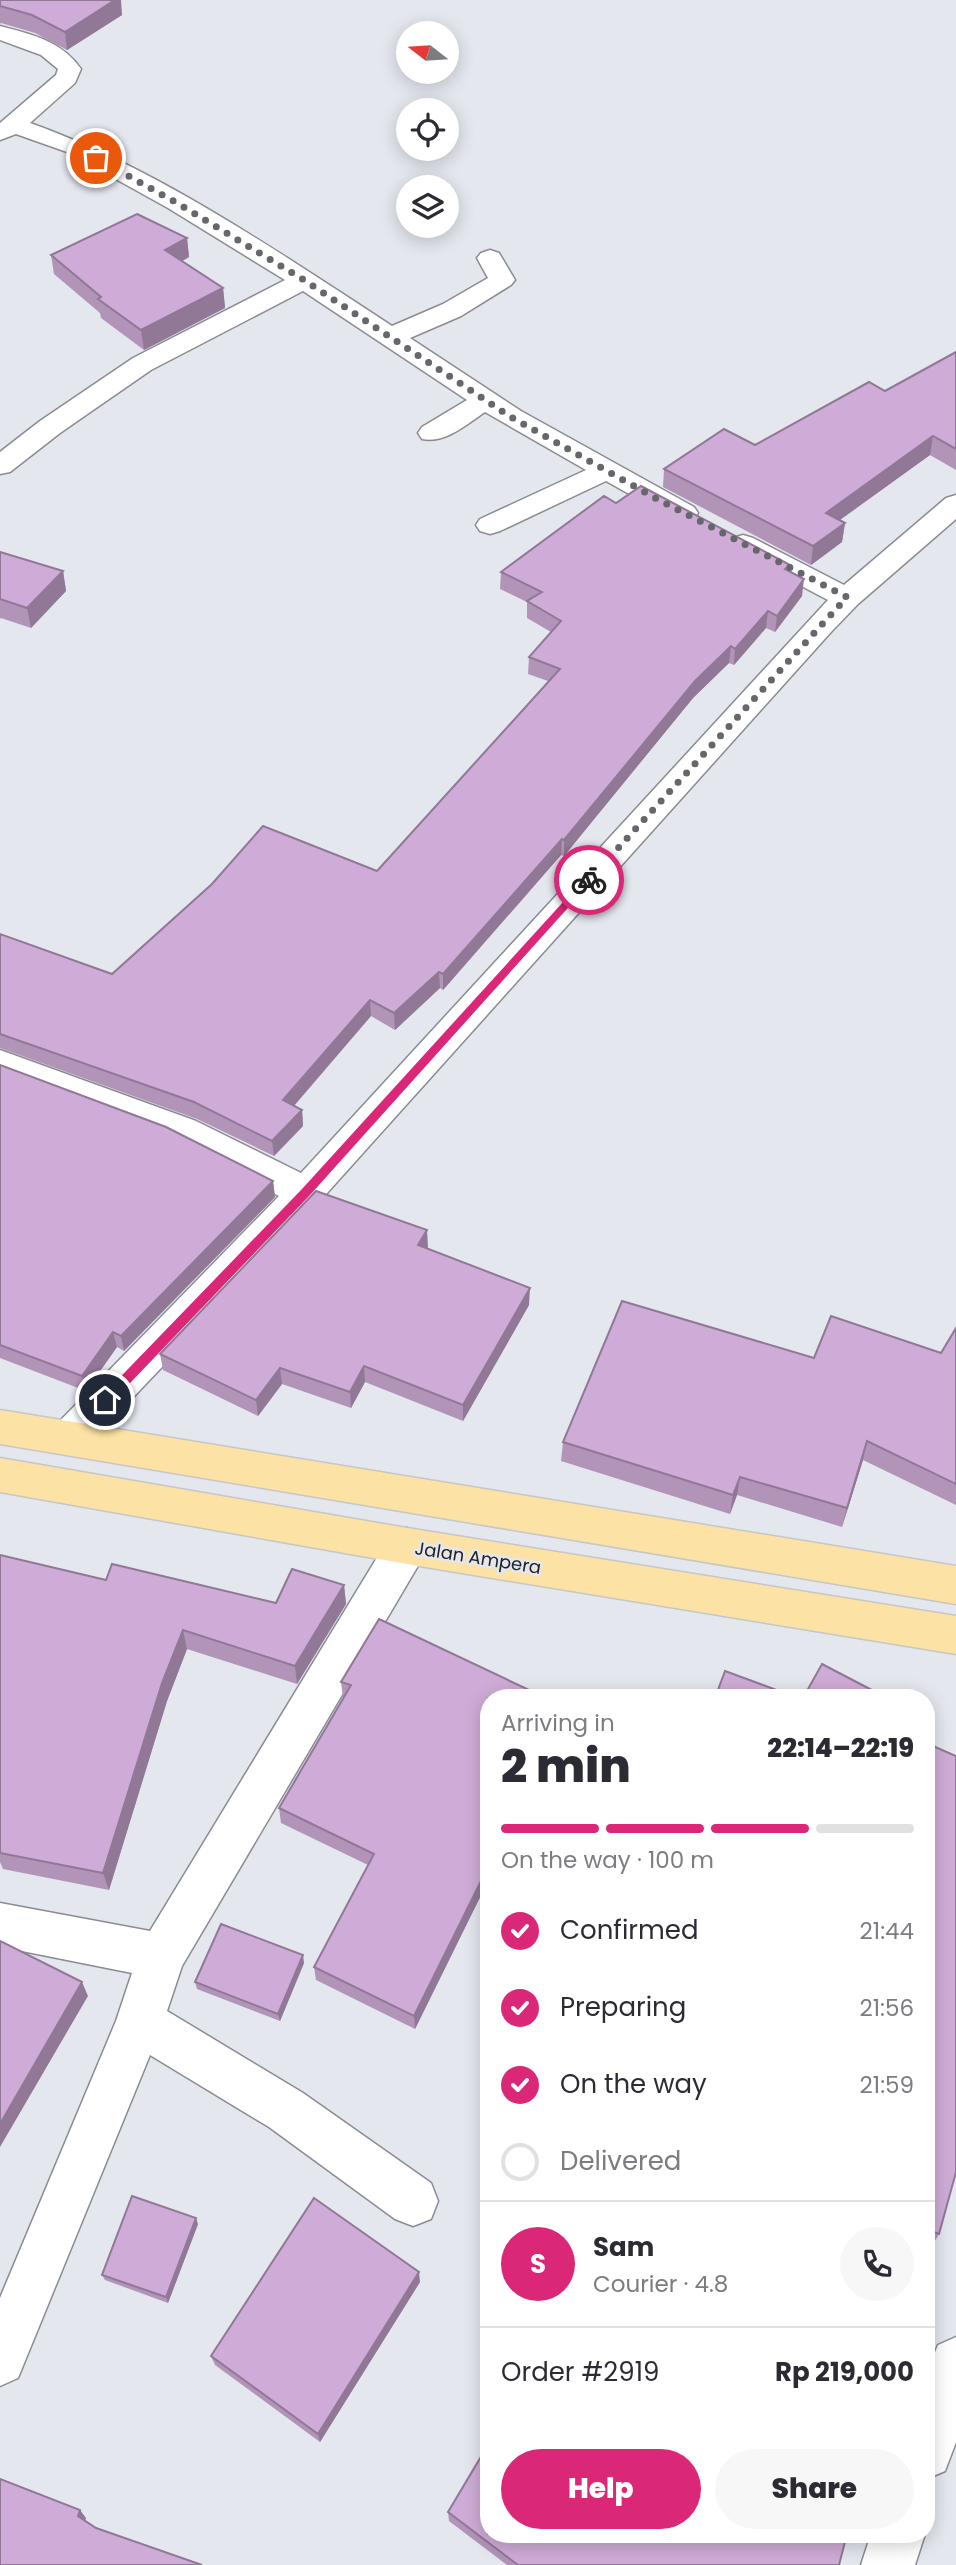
<!DOCTYPE html>
<meta charset="utf-8">
<style>
body{margin:0;font-family:Poppins,sans-serif;background:#f7f7f7;color:#2b2b33;height:100vh;display:flex;flex-direction:column;font-size:26px;white-space:nowrap}
*{box-sizing:border-box;margin:0}
p{font-size:23px;color:#7c7c81}
.icon{flex:none;width:38px;height:38px;fill:none;stroke:currentColor;stroke-width:2;stroke-linecap:round;stroke-linejoin:round}
.map{position:relative;flex:1;overflow:hidden}
.side{position:absolute;left:480px;top:1689px;width:455px;height:854px;display:flex;flex-direction:column;background:#fff;border-radius:28px;box-shadow:0 4px 18px #0003}
.side>*{flex:none}
.needle{width:46px;rotate:287deg}
.buttons{position:absolute;left:396px;top:21px;display:grid;gap:14px}
.buttons a{display:grid;place-items:center;width:63px;height:63px;border-radius:50%;background:#fff;box-shadow:0 4px 18px #0003;font-size:35px}
.pin{position:absolute;display:grid;place-items:center;width:60px;height:60px;color:#fff;margin:-30px;border:4px solid #fff;border-radius:50%;box-shadow:0 2px 7px #0007}
.courier{position:absolute;display:grid;place-items:center;width:70px;height:70px;margin:-35px;border:5px solid #db2777;border-radius:50%;background:#fff;color:#222;box-shadow:0 2px 9px #0007}
.headline em{font-style:normal;font-weight:800}
.headline div{display:flex;flex-direction:column-reverse}
.headline{display:flex;align-items:center;justify-content:space-between;height:119px;padding:0 21px}
h1{font-size:46px;font-weight:800;line-height:52px}
.bar{display:grid;grid-template-columns:repeat(4,1fr);gap:10px 7px;align-content:center;height:84px;padding:0 21px}
.bar i{height:9px;border-radius:5px;background:#e1e1e2}
.bar .selected{background:#db2777}
.bar p{grid-column:span 4}
.line{display:flex;align-items:center;gap:18px;padding:0 21px;border-top:2px solid #e1e1e2}
.line div{flex:1}
.round{display:grid;place-items:center;flex:none;width:74px;height:74px;border-radius:37px;background:#f7f7f7}
ol{padding:0 21px;list-style:none}
li{display:flex;align-items:center;gap:21px;height:77px}
li p{margin-inline-start:auto}
li .icon{padding:7px;border-radius:50%;background:#db2777;color:#fff;stroke-width:4}
li:last-child{color:#7c7c81}
li i{width:38px;height:38px;border:4px solid #e1e1e2;border-radius:50%}
.cta{display:flex;gap:14px;margin-top:auto;padding:14px 21px}
.cta a{flex:1;height:80px;border-radius:42px;background:#db2777;color:#fff;font-size:28px;font-weight:800;line-height:80px;text-align:center}
.cta a+a{background:#f7f7f7;color:#2b2b33}
.map>svg:first-child{display:block}
</style>
<div class="map">
<svg width="956" height="2565" viewBox="0 0 956 2565">
<rect width="100%" height="100%" fill="#e4e7ee"/>
<g fill="none" stroke-linecap="round" stroke-linejoin="round">
<defs>
<g id="minor">
<path d="M 0,26 C 31,34 62,41 81,69 L 75,83 L 30,123 C 157,168 280,253 392,326 L 443,304 L 488,278 L 477,258 L 481,253 L 490,250 L 499,253 L 515,280 L 511,285 L 461,316 L 410,338 L 521,411 L 694,507 L 698,513 L 694,519 L 684,522 L 674,519 L 606,481 L 500,531 L 490,534 L 480,531 L 476,525 L 480,519 L 586,470 L 485,412 C 467,424 445,444 422,439 L 418,433 L 422,427 L 467,400 L 303,291 L 151,370 L 60,433 L 10,472 L 0,474 L 0,452 L 40,421 L 133,358 L 285,280 L 168,208 L 67,152 L 16,134 L 0,140 L 0,123 L 56,75 L 58,69 L 41,55 L 0,40 Z"/>
<path d="M 956,495 L 956,519 L 858,604 L 831,632 L 319,1202 L 83,1450 L 69,1455 L 55,1450 L 49,1438 L 55,1426 L 279,1196 L 170,1141 L 0,1077 L 0,1050 L 196,1121 L 301,1173 L 828,600 L 733,550 L 728,544 L 733,538 L 743,535 L 753,538 L 844,585 L 946,498 Z"/>
<path d="M 407,1528 L 422,1533 L 428,1546 L 422,1559 L 182,1966 L 167,2011 L 303,2093 L 431,2183 L 438,2201 L 431,2219 L 413,2226 L 395,2219 L 269,2127 L 150,2055 L 18,2378 L 0,2386 L 0,2298 L 116,2021 L 132,1973 L 17,1950 L 0,1949 L 0,1903 L 150,1931 L 392,1533 Z"/>
<path d="M 956,2337 L 956,2442 L 945,2471 L 926,2479 L 926,2375 L 938,2345 Z"/>
<path d="M 871,2534 L 925,2534 L 915,2565 L 861,2565 Z"/>
</g>
<g id="major">
<path d="M 0,1410 L 956,1566 L 956,1604 L 0,1444 Z"/>
<path d="M 0,1458 L 407,1528 L 956,1616 L 956,1654 L 407,1564 L 0,1492 Z"/>
</g>
</defs>
<use href="#minor" stroke="#898c92" stroke-width="3"/>
<use href="#major" stroke="#c5c6c6" stroke-width="3"/>
<use href="#minor" fill="#fff" fill-rule="evenodd"/>
<use href="#major" fill="#fce2a4" fill-rule="evenodd"/>
</g>
<g fill="#b294b9">
<path d="M 0,0 L 122,15 L 67,50 L 35,33 L 1,23 L 0,24 Z"/>
<path d="M 187,238 L 189,257 L 182,261 L 223,288 L 225,308 L 144,350 L 101,318 L 100,313 L 54,274 L 51,255 Z"/>
<path d="M 956,352 L 956,470 L 930,455 L 840,520 L 845,523 L 842,542 L 811,565 L 663,487 L 664,469 L 755,445 L 885,391 Z"/>
<path d="M 616,503 L 790,565 L 789,571 L 802,596 L 775,632 L 766,628 L 734,665 L 729,663 L 693,698 L 564,856 L 561,855 L 443,990 L 440,988 L 395,1030 L 371,1016 L 294,1106 L 302,1110 L 303,1126 L 274,1156 L 197,1119 L 0,1048 L 0,934 L 112,974 L 377,871 L 548,681 L 528,674 L 529,657 L 551,632 L 527,618 L 527,602 L 500,589 L 501,572 Z"/>
<path d="M 0,552 L 63,571 L 66,591 L 31,628 L 1,618 L 0,619 Z"/>
<path d="M 0,1065 L 273,1181 L 275,1197 L 124,1351 L 117,1347 L 86,1391 L 0,1358 Z"/>
<path d="M 427,1230 L 427,1248 L 529,1305 L 463,1421 L 365,1382 L 351,1408 L 282,1384 L 258,1416 L 163,1370 L 160,1354 Z"/>
<path d="M 956,1328 L 956,1505 L 863,1460 L 842,1527 L 737,1495 L 730,1514 L 561,1461 L 563,1442 L 814,1358 L 941,1353 Z"/>
<path d="M 0,1555 L 106,1580 L 276,1603 L 344,1585 L 346,1604 L 297,1684 L 187,1649 L 167,1701 L 109,1890 L 3,1869 L 0,1862 Z"/>
<path d="M 341,1682 L 488,1698 L 488,1881 L 415,2029 L 316,1980 L 314,1967 L 368,1865 L 281,1823 L 279,1808 L 343,1698 Z"/>
<path d="M 926,1743 L 939,2234 L 932,2246 L 926,2244 Z"/>
<path d="M 304,1963 L 280,2021 L 197,1989 L 195,1982 Z"/>
<path d="M 198,2224 L 168,2303 L 105,2280 L 102,2275 Z"/>
<path d="M 420,2282 L 320,2442 L 215,2365 L 211,2356 Z"/>
<path d="M 448,2512 L 839,2565 L 507,2565 L 449,2521 Z"/>
</g>
<g fill="#917896">
<path d="M 115,0 L 121,0 L 122,15 L 67,50 L 65,32 Z"/>
<path d="M 187,238 L 189,257 L 167,270 L 165,250 Z"/>
<path d="M 223,288 L 225,308 L 144,350 L 141,330 Z"/>
<path d="M 933,436 L 930,455 L 823,532 L 826,513 Z"/>
<path d="M 845,523 L 842,542 L 811,565 L 813,546 Z"/>
<path d="M 63,571 L 66,591 L 31,628 L 27,608 Z"/>
<path d="M 804,579 L 802,596 L 775,632 L 777,616 Z"/>
<path d="M 768,611 L 766,628 L 734,665 L 735,649 Z"/>
<path d="M 731,646 L 729,663 L 693,698 L 564,856 L 564,840 L 695,681 Z"/>
<path d="M 562,839 L 561,855 L 443,990 L 443,974 Z"/>
<path d="M 439,972 L 440,988 L 395,1030 L 394,1013 Z"/>
<path d="M 370,1000 L 371,1016 L 285,1116 L 283,1100 Z"/>
<path d="M 302,1110 L 303,1126 L 274,1156 L 272,1141 Z"/>
<path d="M 273,1181 L 275,1197 L 124,1351 L 121,1336 Z"/>
<path d="M 427,1230 L 428,1247 L 419,1261 L 418,1245 Z"/>
<path d="M 530,1288 L 529,1305 L 463,1421 L 463,1405 Z"/>
<path d="M 113,1332 L 117,1347 L 86,1391 L 82,1376 Z"/>
<path d="M 364,1366 L 365,1382 L 351,1408 L 350,1392 Z"/>
<path d="M 280,1368 L 282,1384 L 258,1416 L 256,1400 Z"/>
<path d="M 867,1441 L 863,1460 L 842,1527 L 847,1508 Z"/>
<path d="M 740,1477 L 737,1495 L 730,1514 L 733,1495 Z"/>
<path d="M 344,1585 L 346,1604 L 297,1684 L 295,1666 Z"/>
<path d="M 183,1630 L 187,1649 L 167,1701 L 109,1890 L 103,1873 L 162,1683 Z"/>
<path d="M 488,1867 L 488,1881 L 415,2029 L 414,2016 Z"/>
<path d="M 303,1955 L 304,1963 L 280,2021 L 278,2014 Z"/>
<path d="M 82,1982 L 88,1996 L 0,2147 L 0,2124 Z"/>
<path d="M 196,2218 L 198,2224 L 168,2303 L 166,2297 Z"/>
<path d="M 419,2272 L 420,2282 L 320,2442 L 318,2434 Z"/>
<path d="M 80,2510 L 86,2518 L 84,2524 L 78,2516 Z"/>
</g>
<g fill="#cfacd7" stroke="#917896" stroke-width="2">
<path d="M 0,0 L 115,0 L 65,32 L 32,15 L 0,6 Z"/>
<path d="M 137,214 L 187,238 L 165,250 L 223,288 L 141,330 L 98,299 L 101,297 L 51,255 Z"/>
<path d="M 956,352 L 956,449 L 933,436 L 826,513 L 845,523 L 813,546 L 664,469 L 724,429 L 755,445 L 869,382 L 885,391 Z"/>
<path d="M 641,486 L 790,565 L 785,569 L 804,579 L 777,616 L 768,611 L 735,649 L 731,646 L 695,681 L 564,840 L 562,839 L 443,974 L 439,972 L 394,1013 L 370,1000 L 283,1100 L 302,1110 L 272,1141 L 194,1102 L 0,1034 L 0,934 L 112,974 L 212,884 L 263,826 L 377,871 L 560,669 L 529,657 L 561,621 L 527,601 L 542,592 L 501,572 L 604,496 L 616,503 Z"/>
<path d="M 0,552 L 63,571 L 27,608 L 0,599 Z"/>
<path d="M 0,1065 L 166,1127 L 273,1181 L 121,1336 L 113,1332 L 82,1376 L 0,1345 Z"/>
<path d="M 316,1191 L 427,1230 L 418,1245 L 530,1288 L 463,1405 L 364,1366 L 350,1392 L 280,1368 L 256,1400 L 160,1354 Z"/>
<path d="M 622,1301 L 814,1358 L 831,1316 L 941,1353 L 956,1328 L 956,1484 L 867,1441 L 847,1508 L 740,1477 L 733,1495 L 563,1442 Z"/>
<path d="M 0,1555 L 106,1580 L 112,1564 L 276,1603 L 292,1569 L 344,1585 L 295,1666 L 183,1630 L 162,1683 L 103,1873 L 0,1853 Z"/>
<path d="M 379,1619 L 546,1698 L 488,1698 L 488,1867 L 414,2016 L 314,1967 L 374,1854 L 279,1808 L 351,1685 L 341,1682 Z"/>
<path d="M 822,1664 L 887,1698 L 803,1698 Z"/>
<path d="M 725,1671 L 798,1698 L 715,1698 Z"/>
<path d="M 926,1717 L 932,1720 L 926,1732 Z"/>
<path d="M 926,1743 L 956,1756 L 956,2172 L 939,2234 L 926,2229 Z"/>
<path d="M 221,1924 L 303,1955 L 278,2014 L 195,1982 Z"/>
<path d="M 0,1941 L 82,1982 L 0,2124 Z"/>
<path d="M 132,2196 L 196,2218 L 166,2297 L 102,2275 Z"/>
<path d="M 314,2198 L 419,2272 L 318,2434 L 211,2356 Z"/>
<path d="M 488,2445 L 488,2534 L 847,2534 L 839,2565 L 518,2565 L 448,2512 Z"/>
<path d="M 0,2479 L 80,2510 L 78,2516 L 96,2528 L 202,2565 L 0,2565 Z"/>
</g>
<path fill="#db2777" d="M 585,878 L 593,880 L 310,1195 L 110,1404 L 101,1404 L 101,1397 L 302,1189 Z"/>
<g fill="none" stroke-linecap="round" stroke-linejoin="round">
<path stroke="#65676b" stroke-width="7" stroke-dasharray="0 12.6" d="M 96,158 L 177,203 L 304,280 L 511,417 L 657,499 L 847,597 L 589,880"/>
</g>
<g text-anchor="middle" stroke-width="5" stroke-linejoin="round" paint-order="stroke">
<g font-size="18" fill="#212225" stroke="#e4e7ee">
<text transform="translate(478 1558) rotate(9)" y="6">Jalan Ampera</text>
</g>
</g>
</svg>
<div class="buttons">
<a><svg class="needle" viewBox="-14 -14 28 28"><path d="M0-13l5 13h-10z" fill="#e53935"/><path d="M0 13l5-13h-10z" fill="#7c7c81"/></svg></a>
<a><svg class="icon" aria-label="locate" viewBox="0 0 24 24"><circle cx="12" cy="12" r="6"/><path d="M12 2v4M12 18v4M2 12h4M18 12h4"/></svg></a>
<a><svg class="icon" aria-label="layers" viewBox="0 0 24 24"><path d="M12 4l9 5-9 5-9-5zM3 14l9 5 9-5"/></svg></a>
</div>
<div class="pin" style="left:96px;top:158px;background:#ea580c"><svg class="icon" aria-label="bag" viewBox="0 0 24 24"><path d="M5 8h14l-1 12H6zM9 8a3 3 0 0 1 6 0"/></svg></div>
<div class="pin" style="left:105px;top:1400px;background:#1f2937"><svg class="icon" aria-label="home" viewBox="0 0 24 24"><path d="M3 11l9-7 9 7M6 9v11h12V9"/></svg></div>
<div class="courier" style="left:589px;top:880px"><svg class="icon" aria-label="bike" viewBox="0 0 24 24"><circle cx="6" cy="16" r="4"/><circle cx="18" cy="16" r="4"/><path d="M6 16l4-8h5l3 8M10 8l3 8H6M13 5h3"/></svg></div>
<section class="side">
<div class="headline"><div><h1>2 min</h1><p>Arriving in</p></div><em>22:14–22:19</em></div>
<div class="bar"><i class="selected"></i><i class="selected"></i><i class="selected"></i><i></i><p>On the way · 100 m</p></div>
<ol>
<li><svg class="icon" aria-label="check" viewBox="0 0 24 24"><path d="M5 12l5 5 9-10"/></svg>Confirmed<p>21:44</p></li>
<li><svg class="icon" aria-label="check" viewBox="0 0 24 24"><path d="M5 12l5 5 9-10"/></svg>Preparing<p>21:56</p></li>
<li><svg class="icon" aria-label="check" viewBox="0 0 24 24"><path d="M5 12l5 5 9-10"/></svg>On the way<p>21:59</p></li>
<li><i></i>Delivered</li>
</ol>
<div class="line" style="height:126px"><b class="round" style="background:#db2777;color:#fff">S</b><div><b>Sam</b><p>Courier · 4.8</p></div><a class="round"><svg class="icon" aria-label="phone" viewBox="0 0 24 24"><path d="M5 4h4l2 5-3 2q2 4 5 5l2-3 5 2v4C11 20 4 13 5 4z"/></svg></a></div>
<div class="line" style="height:91px"><div>Order #2919</div><b>Rp 219,000</b></div>
<div class="cta"><a>Help</a><a>Share</a></div>
</section>
</div>
